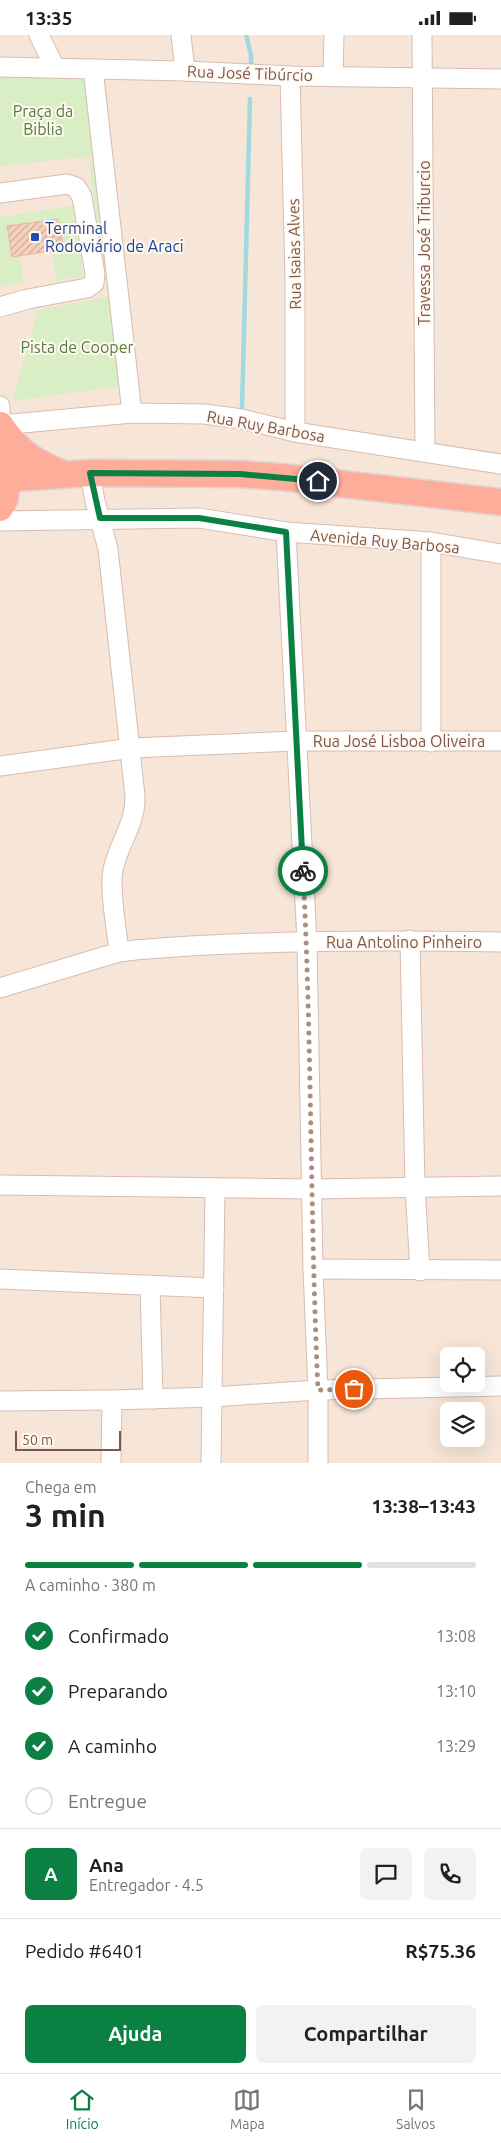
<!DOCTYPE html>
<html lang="pt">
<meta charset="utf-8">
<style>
body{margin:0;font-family:Ubuntu,sans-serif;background:#f2f2f2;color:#202124;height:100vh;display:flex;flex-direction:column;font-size:19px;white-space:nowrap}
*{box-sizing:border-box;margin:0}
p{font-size:16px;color:#757577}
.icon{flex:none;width:28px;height:28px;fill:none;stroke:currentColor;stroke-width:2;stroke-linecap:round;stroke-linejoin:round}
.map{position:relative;height:1428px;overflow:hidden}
.sheet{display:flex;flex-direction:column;background:#fff;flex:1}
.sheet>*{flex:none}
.controls{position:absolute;left:440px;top:1312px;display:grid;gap:10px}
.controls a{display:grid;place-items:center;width:45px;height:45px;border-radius:8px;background:#fff;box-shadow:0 5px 20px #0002;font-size:25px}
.scale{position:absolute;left:15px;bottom:12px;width:106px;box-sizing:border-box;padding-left:5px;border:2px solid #7d5749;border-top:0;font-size:14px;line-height:18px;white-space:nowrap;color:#7d5749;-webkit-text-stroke:4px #fff9f2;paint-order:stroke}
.pin{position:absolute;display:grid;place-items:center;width:42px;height:42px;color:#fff;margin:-21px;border:2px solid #fff;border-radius:50%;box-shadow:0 1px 5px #0007}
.courier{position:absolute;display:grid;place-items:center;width:50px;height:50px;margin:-25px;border:4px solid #0b8043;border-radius:50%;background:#fff;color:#222;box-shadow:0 1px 6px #0007}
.headline em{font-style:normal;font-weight:700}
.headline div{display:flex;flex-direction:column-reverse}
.headline{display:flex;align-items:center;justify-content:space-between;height:85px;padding:0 25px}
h1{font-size:32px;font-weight:700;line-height:38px}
.bar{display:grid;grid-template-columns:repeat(4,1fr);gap:8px 5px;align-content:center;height:60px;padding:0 25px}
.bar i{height:6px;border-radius:4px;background:#e0e0e0}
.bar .selected{background:#0b8043}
.bar p{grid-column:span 4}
.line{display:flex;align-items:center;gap:12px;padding:0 25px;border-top:1px solid #e0e0e0}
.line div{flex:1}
.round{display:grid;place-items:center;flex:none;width:52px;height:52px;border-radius:8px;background:#f2f2f2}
ol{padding:0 25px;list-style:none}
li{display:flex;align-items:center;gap:15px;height:55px}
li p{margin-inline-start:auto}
li .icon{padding:5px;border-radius:50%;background:#0b8043;color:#fff;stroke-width:4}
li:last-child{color:#757577}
li i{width:28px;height:28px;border:2px solid #e0e0e0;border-radius:50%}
.primary-button{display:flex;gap:10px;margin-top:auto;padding:10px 25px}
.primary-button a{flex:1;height:58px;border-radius:8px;background:#0b8043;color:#fff;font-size:20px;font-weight:700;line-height:58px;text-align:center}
.primary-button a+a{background:#f2f2f2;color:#202124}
.status{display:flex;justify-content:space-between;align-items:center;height:35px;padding:0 25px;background:#fff;direction:ltr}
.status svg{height:14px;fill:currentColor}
.tab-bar{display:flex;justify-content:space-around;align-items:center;height:70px;border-top:1px solid #e0e0e0;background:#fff;font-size:14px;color:#757577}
.tab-bar a{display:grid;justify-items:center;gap:2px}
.tab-bar .selected{color:#0b8043}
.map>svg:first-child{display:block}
</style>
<div class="status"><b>13:35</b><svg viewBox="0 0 49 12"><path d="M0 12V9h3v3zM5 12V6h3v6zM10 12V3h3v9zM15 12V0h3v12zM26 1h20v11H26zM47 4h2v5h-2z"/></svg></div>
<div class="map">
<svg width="501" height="1428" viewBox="0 0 501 1428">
<defs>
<pattern id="building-hatch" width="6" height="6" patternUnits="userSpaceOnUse" patternTransform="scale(1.25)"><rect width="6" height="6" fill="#f7d0be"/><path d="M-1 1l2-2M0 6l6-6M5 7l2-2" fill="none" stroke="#cdac9c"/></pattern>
</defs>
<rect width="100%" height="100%" fill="#fef5e9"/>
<path fill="#f7e6d7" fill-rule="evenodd" d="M 0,0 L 501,0 L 501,1428 L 0,1428 ZM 449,1321 L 476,1321 L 476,1349 L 449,1349 ZM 449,1376 L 476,1376 L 476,1404 L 449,1404 Z"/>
<g fill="#d9eec5">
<path d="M 0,41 L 86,45 L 95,121 L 0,131 Z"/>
<path d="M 97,125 L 129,350 L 12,366 L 38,275 L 108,262 L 89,126 Z"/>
<path d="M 72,171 L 83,241 L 57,246 L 51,215 L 64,213 L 58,184 L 7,191 L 19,221 L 24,247 L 0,251 L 0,182 Z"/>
</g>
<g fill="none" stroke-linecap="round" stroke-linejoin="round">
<g stroke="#a0d9de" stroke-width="4.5">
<path d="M 246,0 L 251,20 L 251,30"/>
<path d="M 242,373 L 250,64"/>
</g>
</g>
<path fill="url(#building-hatch)" stroke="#ebb59d" d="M 58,184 L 64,214 L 12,222 L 7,191 Z"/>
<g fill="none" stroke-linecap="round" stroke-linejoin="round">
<defs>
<g id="minor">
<path d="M 39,0 L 55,33"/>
<path d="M 181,0 L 185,36"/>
<path d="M 422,0 L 425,416"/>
<path d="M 0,32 L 185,36 L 290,41 L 501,44"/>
<path d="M 93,34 L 132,378"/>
<path d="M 290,41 L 295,244 L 295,397"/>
<path d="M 333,41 L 334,0"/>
<path d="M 0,158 L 67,149 L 76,152 L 82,162 L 95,239 L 94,248 L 87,253 L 28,264 L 0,272"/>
<path d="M 0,371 L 0,391"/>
<path d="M 0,390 L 132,378 L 204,379 L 242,384 L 295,397 L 501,429"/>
<path d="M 90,438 L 95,466 L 108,514 L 135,761 C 136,789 118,809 113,835 C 109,857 117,895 119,917"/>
<path d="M 0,486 L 199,483 L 286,497 L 431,507 L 501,519"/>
<path d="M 286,497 L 307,907 L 313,1234 L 318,1355 L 318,1428"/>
<path d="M 431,507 L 431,707"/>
<path d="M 0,731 L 132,713 L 297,706 L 501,706"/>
<path d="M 410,905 L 415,1152 L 420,1236"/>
<path d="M 0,953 L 119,917 L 135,915 C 257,905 379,905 501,907"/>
<path d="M 0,1150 L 312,1154 L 501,1151"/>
<path d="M 313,1234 L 501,1235"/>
<path d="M 0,1244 L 214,1253"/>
<path d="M 150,1250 L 153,1364"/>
<path d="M 0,1366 L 112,1365 L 212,1362 L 318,1355 L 501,1351"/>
<path d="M 111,1428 L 112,1365"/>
<path d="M 211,1428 L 215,1154"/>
</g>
<g id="highway">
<path d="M 0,390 C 20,419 32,425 63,439"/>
<path d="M 0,444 L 90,438 L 240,439 L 281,442 L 501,467"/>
<path d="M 0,473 L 5,463 L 6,455 L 0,390"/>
</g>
</defs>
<use href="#minor" stroke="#d5bdb0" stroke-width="21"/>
<use href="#highway" stroke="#ddd3d0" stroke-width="29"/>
<use href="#minor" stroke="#fff" stroke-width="19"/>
<use href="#highway" stroke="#fead9b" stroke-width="26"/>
</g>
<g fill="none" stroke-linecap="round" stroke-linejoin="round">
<path stroke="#aa8e81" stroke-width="5" stroke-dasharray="0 9" d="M 303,836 C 312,1009 310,1182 318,1355 L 354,1354"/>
<path stroke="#0b8043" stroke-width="6" d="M 303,836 L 286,497 L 199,483 L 100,483 L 90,438 L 240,439 L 318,446"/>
</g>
<rect fill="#1a4fb4" stroke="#fff9f2" stroke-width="2" x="30" y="197" width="10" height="10" rx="2.5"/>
<g text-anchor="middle" stroke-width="4" stroke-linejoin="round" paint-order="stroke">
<g font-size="16" fill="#7d5749" stroke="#fff9f2">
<text transform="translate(250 38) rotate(2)" y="6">Rua José Tibúrcio</text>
<text transform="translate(424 208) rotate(-90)" y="6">Travessa José Triburcio</text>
<text transform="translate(294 219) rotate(-91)" y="6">Rua Isaias Alves</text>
<text transform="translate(266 391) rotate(10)" y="6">Rua Ruy Barbosa</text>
<text transform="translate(385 506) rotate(5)" y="6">Avenida Ruy Barbosa</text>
<text x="399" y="712">Rua José Lisboa Oliveira</text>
<text x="404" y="913">Rua Antolino Pinheiro</text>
</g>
<g font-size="16" fill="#547d3c" stroke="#fff9f2">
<text x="43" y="82">Praça da<tspan x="43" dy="18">Biblia</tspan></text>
<text x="77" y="318">Pista de Cooper</text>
</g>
<g font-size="16" fill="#164399" stroke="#fff9f2" text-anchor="start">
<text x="45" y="199">Terminal<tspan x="45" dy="18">Rodoviário de Araci</tspan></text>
</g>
</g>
</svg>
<div class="controls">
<a><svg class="icon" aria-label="locate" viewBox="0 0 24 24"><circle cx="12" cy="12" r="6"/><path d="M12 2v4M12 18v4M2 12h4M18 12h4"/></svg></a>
<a><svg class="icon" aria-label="layers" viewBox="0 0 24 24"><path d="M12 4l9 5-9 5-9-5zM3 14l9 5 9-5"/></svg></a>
</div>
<div class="scale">50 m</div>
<div class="pin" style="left:354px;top:1354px;background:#ea580c"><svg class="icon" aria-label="bag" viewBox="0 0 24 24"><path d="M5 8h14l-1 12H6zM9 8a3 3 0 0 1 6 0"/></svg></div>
<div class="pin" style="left:318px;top:446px;background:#1f2937"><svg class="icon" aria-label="home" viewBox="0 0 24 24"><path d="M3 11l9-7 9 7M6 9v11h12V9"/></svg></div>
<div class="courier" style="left:303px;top:836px"><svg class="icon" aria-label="bike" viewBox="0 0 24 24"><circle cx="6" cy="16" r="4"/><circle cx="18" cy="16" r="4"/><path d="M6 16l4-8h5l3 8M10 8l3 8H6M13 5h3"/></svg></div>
</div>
<section class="sheet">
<div class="headline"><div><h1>3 min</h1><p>Chega em</p></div><em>13:38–13:43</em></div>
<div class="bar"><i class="selected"></i><i class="selected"></i><i class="selected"></i><i></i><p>A caminho · 380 m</p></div>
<ol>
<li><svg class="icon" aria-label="check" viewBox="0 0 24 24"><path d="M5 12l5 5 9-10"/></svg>Confirmado<p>13:08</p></li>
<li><svg class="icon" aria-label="check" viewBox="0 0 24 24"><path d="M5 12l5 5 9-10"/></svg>Preparando<p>13:10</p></li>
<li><svg class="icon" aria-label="check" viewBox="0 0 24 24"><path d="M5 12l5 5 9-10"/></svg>A caminho<p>13:29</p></li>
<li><i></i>Entregue</li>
</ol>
<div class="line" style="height:90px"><b class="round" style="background:#0b8043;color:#fff">A</b><div><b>Ana</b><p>Entregador · 4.5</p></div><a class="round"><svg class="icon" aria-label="chat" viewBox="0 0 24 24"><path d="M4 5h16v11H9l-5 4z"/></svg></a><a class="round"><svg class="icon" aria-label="phone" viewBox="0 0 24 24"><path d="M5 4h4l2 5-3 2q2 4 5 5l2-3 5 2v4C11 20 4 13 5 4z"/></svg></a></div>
<div class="line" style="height:65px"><div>Pedido #6401</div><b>R$75.36</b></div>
<div class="primary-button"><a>Ajuda</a><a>Compartilhar</a></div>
</section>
<nav class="tab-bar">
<a class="selected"><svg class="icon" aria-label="home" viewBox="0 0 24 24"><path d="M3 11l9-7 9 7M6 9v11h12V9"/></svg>Início</a>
<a><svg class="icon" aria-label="map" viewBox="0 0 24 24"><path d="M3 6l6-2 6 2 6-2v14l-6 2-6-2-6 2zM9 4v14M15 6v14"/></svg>Mapa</a>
<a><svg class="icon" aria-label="saved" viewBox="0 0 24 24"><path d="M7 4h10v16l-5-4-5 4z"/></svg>Salvos</a>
</nav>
